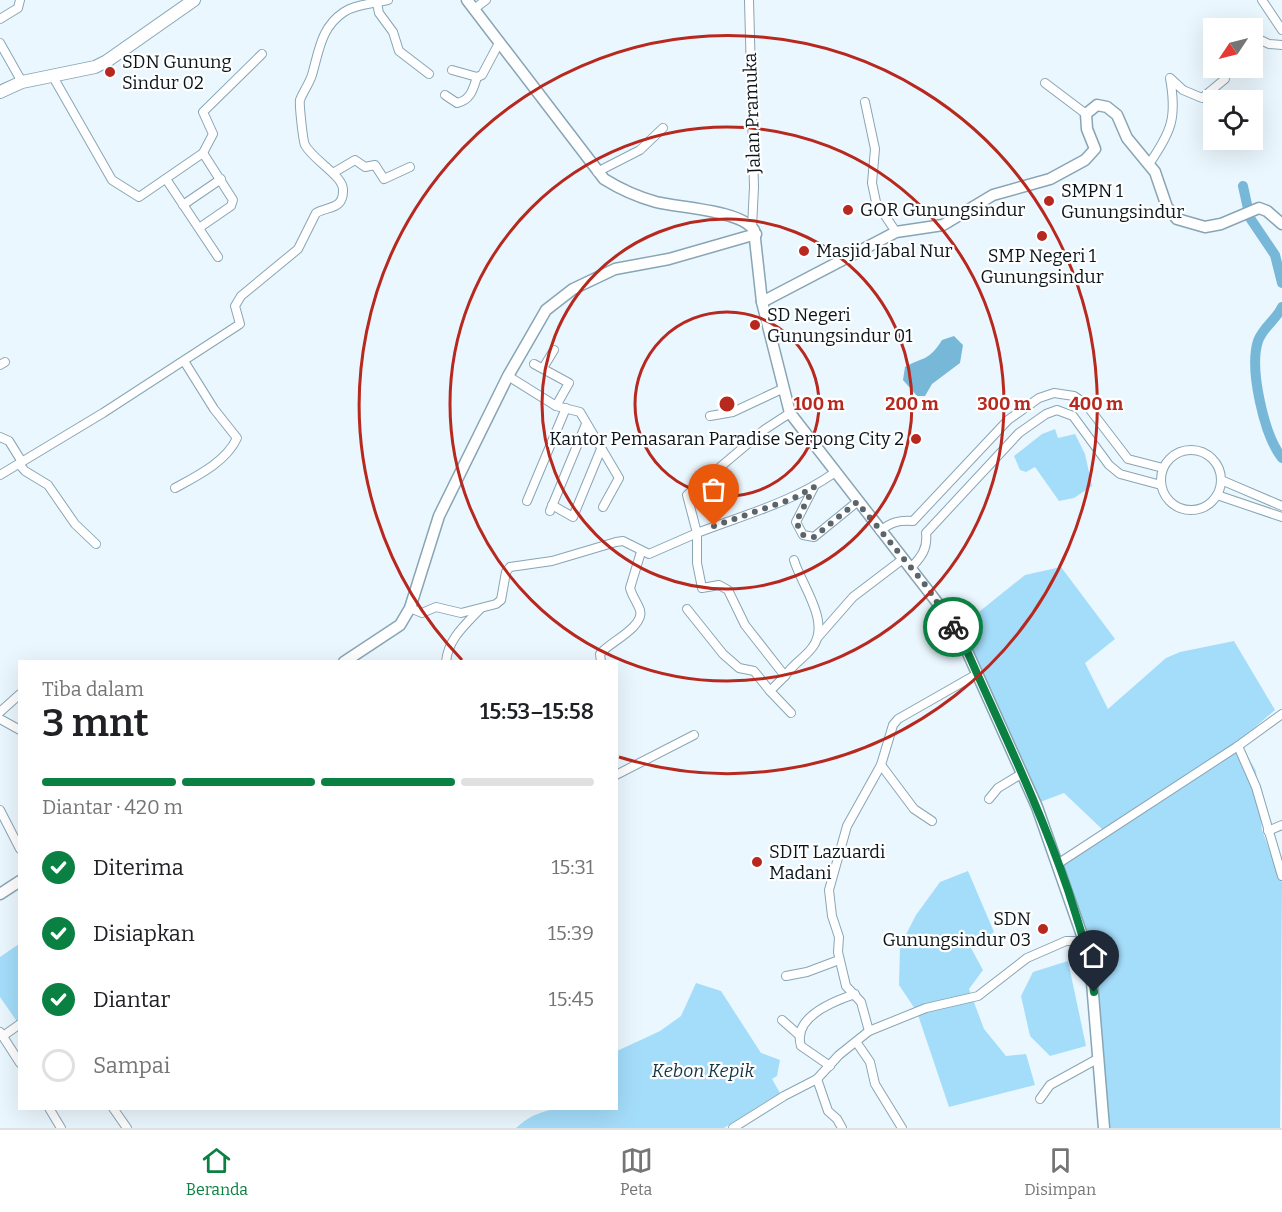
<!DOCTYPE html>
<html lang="id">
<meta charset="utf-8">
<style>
body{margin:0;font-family:Bitter,serif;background:#f6f6f6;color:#202124;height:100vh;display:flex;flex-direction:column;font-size:22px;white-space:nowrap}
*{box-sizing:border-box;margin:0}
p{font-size:20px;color:#757577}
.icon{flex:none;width:33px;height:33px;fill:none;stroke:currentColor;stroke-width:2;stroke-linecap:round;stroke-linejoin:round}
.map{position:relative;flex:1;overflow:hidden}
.panel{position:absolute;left:18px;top:660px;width:600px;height:450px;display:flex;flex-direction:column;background:#fff;border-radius:0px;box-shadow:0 6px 24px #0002}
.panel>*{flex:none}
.needle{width:39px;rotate:235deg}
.controls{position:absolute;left:1203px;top:18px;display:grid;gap:12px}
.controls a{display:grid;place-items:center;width:60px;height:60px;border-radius:0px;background:#fff;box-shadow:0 6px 24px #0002;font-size:30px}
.pin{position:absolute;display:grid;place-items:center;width:51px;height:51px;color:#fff;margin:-62px -26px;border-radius:50% 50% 50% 0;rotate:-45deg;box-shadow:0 0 6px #0007}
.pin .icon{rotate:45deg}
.courier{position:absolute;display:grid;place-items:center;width:60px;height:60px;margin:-30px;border:4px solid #0b8043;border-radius:50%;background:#fff;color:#222;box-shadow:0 2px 8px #0007}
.headline em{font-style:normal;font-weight:600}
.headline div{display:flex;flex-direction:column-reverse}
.headline{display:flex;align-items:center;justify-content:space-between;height:102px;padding:0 24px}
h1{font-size:39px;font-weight:600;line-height:45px}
.bar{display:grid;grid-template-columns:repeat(4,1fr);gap:9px 6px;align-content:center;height:72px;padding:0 24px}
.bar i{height:8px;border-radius:4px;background:#e0e0e0}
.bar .on{background:#0b8043}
.bar p{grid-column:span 4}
ol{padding:0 24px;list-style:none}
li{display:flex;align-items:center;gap:18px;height:66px}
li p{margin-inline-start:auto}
li .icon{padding:6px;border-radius:50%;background:#0b8043;color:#fff;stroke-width:4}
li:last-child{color:#757577}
li i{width:33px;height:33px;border:3px solid #e0e0e0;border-radius:50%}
.tab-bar{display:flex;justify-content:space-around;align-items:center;height:84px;border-top:2px solid #e0e0e0;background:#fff;font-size:16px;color:#757577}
.tab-bar a{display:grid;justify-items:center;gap:3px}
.tab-bar .on{color:#0b8043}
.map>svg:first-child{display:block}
</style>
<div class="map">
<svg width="1282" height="1128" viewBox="0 0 1282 1128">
<rect width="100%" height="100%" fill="#ebf7fe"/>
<g fill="#a4ddfa">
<path d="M 1055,429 L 1058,438 L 1075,434 L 1085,454 L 1092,486 L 1074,498 L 1059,501 L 1035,467 L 1026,472 L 1020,470 L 1014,456 L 1042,434 Z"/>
<path d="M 1061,567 L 1115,639 L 1085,663 L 1108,709 L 1166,658 L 1180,652 L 1234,641 L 1275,710 L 1239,741 L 1256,771 L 1262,830 L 1282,883 L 1280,1128 L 1103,1128 L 1087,948 L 1056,860 L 1103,830 L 1064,793 L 1035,804 L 959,628 L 1025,575 Z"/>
<path d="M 968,871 L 994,932 L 971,948 L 983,970 L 969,989 L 984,1029 L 1006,1056 L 1026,1054 L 1035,1085 L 949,1107 L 917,1012 L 899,985 L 900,946 L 916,915 L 940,882 Z"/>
<path d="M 19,944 L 20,1022 L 18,1023 L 0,997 L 0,957 Z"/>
<path d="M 1068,961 L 1086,1046 L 1050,1056 L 1030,1036 L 1021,996 L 1033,972 Z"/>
<path d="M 696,983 L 721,991 L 761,1053 L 780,1060 L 777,1076 L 772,1079 L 780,1093 L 724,1128 L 516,1128 C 545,1101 579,1108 616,1108 L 617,1051 L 660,1031 L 681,1016 Z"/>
</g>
<path fill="#77b8d9" d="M 954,336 L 963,345 L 960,363 L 932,384 L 925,396 L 917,396 L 903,380 L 905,367 C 923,357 929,361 942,340 Z"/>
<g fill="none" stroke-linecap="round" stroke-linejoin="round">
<g stroke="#77b8d9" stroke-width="10">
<path d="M 1243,186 L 1250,218 L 1275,255 L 1282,283"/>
<path d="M 1282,307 C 1276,320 1263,327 1258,341 C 1249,369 1264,435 1282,458"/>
</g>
<defs>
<g id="street">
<path d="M 749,0 L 754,187 L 752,227"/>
<path d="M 1262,0 L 1282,30"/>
<path d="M 377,3 L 379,13 L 393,32 L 399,51 L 429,74"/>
<path d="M 474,9 L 486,0"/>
<path d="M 0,19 L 18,8 L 20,0"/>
<path d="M 1252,36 L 1269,44 L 1282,45"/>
<path d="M 1214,39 L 1210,53 L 1214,55"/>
<path d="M 0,43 L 22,82"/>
<path d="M 452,70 L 477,77 L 482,75 L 499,43"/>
<path d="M 52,75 L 112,180 L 139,197 L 203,153 L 213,134 L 203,112 L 262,54"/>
<path d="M 1045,83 L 1086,114"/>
<path d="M 445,95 L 457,103 C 471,100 473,89 477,77"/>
<path d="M 865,102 L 875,149 L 872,183 L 876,202 L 896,232"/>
<path d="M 1149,164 C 1172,131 1177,117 1170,78 L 1183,90 L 1202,98 L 1225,79 L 1224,68"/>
<path d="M 597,172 L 640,150 L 663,128"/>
<path d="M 333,173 L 355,160 L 365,167 L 375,165 L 384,179 L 410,167"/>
<path d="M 166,179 L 218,257"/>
<path d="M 183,205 L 221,179"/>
<path d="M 199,228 L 231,206 L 233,200 L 203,153"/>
<path d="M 534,364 L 569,383 L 556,406"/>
<path d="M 0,365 L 5,362"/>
<path d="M 543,368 L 554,350"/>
<path d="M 508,376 L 556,406 L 580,412 L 619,478 L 603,507"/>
<path d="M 710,416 L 733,412 L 782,389"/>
<path d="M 0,437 L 9,441 L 22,462"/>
<circle cx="1191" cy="480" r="30"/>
<path d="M 19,464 L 25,471 L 48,485 L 75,524 L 96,544"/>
<path d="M 0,475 L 103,413 L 240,324 L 235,306 L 241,296 L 298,249 L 316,213 C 328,206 344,210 343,189 C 342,175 313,160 305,145 C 303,141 299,104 300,100 C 303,92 309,84 312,75 C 319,51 321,27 344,12 C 356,4 374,4 388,0"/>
<path d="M 1221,480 L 1282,506"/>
<path d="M 814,487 L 796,522 L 803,535 L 814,537 L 857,502"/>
<path d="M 175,488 C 197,476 226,462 237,438 L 214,409 L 184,361"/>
<path d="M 1217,495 L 1282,517"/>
<path d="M 527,501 L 566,408"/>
<path d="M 552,505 L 573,517 L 601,449"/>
<path d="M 550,511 L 586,424"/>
<path d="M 880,531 C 891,522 899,520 913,521 L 1008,420 L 1039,398 L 1054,393 L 1074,396 L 1085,403 L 1128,459 L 1163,468"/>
<path d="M 911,568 C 921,557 928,549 926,533 L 1019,433 L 1046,414 L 1057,410 L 1073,416 L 1109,465 L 1120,474 L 1161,485"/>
<path d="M 410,608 L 422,613 L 436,607 L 461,613 L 496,604 L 501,600 L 506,572 L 510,567 L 552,561 L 616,542 L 623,541 L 649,554 L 697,533 L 687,495 L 764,430 L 790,413"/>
<path d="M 687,609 L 723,654 L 739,668 L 754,671 L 770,691"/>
<path d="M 818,637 L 853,597 L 903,559"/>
<path d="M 446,662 C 448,639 465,625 480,609"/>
<path d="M 601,662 L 600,654 C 608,643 645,627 640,610 C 637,602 632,596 630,588 L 641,552"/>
<path d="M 785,676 C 793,664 803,659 811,649 C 833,624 801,585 794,560"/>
<path d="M 0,712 L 20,694"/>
<path d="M 791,713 L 770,691 L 785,676 L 745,625 L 728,590 L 719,585 L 702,588 L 697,563 L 697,533 C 744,515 793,502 834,473"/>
<path d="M 0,719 L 20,730"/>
<path d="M 1238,746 L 1256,787 L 1282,876"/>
<path d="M 881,765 L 914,809 L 932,821"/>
<path d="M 616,775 L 694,735"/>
<path d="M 989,799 L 998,788 L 1021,774"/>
<path d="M 0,810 L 20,849"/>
<path d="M 1268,831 L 1282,825"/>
<path d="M 1059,863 L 1238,746 L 1282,714"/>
<path d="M 786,976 L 807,972 L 839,960"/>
<path d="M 782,1020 L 799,1035"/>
<path d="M 869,1031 L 861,1002 L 846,986 L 838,952 L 839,937 L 832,916 L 829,890 L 847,826 L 881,765 L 893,725 L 898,719 L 977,674"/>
<path d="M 0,1032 L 20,1063"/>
<path d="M 3,1036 L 20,1024"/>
<path d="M 857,1043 L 870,1062 L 875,1084 L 902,1128"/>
<path d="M 830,1066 L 801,1046 C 792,1017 834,1001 855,994"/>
<path d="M 817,1079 L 828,1111 L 837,1119 L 842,1128"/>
<path d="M 1040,1099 L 1050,1085 L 1099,1058"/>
<path d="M 49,1108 L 61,1128"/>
<path d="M 113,1108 L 127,1128"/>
<path d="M 733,1128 L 784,1096 L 817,1079 L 839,1055 L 869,1031 L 926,1008 L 978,996 L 1027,958 L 1066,941 L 1086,941"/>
</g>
<g id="secondary">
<path d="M 467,0 L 604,179 C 620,189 638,197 656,202 C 681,208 740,210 754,230 L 762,302 L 790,413 L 943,610 L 967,651 L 1037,807 L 1090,958 L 1104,1128"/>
<path d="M 762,302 L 896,232 L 943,225 L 993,195 L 1050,179 L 1085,160 L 1095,149 L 1087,129 L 1086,114 L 1097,105 L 1107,107 L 1117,115 L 1127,138 L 1155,172 L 1167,207 L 1177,219 L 1205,227 L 1221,224 L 1259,208 L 1267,211 L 1282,224"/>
<path d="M 344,662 L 400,625 L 410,608 L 439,516 L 508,376 L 546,310 L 573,289 L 615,269 L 669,259 L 756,234"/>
<path d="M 0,894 L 20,881"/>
</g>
<path id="primary" d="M 0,92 L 22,82 L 95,67 L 107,61 L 194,0"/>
</defs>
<use href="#street" stroke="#88a5b5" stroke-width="10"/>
<use href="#secondary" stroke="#88a5b5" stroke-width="13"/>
<use href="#primary" stroke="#88a5b5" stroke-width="14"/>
<use href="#street" stroke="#fff" stroke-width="8"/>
<use href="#secondary" stroke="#fff" stroke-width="10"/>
<use href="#primary" stroke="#fff" stroke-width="12"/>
</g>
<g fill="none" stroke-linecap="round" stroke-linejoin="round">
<path stroke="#59656b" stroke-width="6" stroke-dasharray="0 10.8" d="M 714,526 L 792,499 L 814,487 L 796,522 L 803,535 L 814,537 L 857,502 L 927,587 L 953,627"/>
<path stroke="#0b8043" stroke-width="8" d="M 953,627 L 967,651 C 1002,730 1040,808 1068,890 C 1079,925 1090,956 1094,992"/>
</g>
<g fill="none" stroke="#b7281e" stroke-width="3">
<circle cx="727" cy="404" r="92"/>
<circle cx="727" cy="404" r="185"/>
<circle cx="727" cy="404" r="277"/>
<path d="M462 660A369 369 0 1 1 619 757"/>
</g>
<g fill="#b7281e" stroke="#fff" stroke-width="2">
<circle cx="110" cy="72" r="6"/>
<circle cx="1049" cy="201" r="6"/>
<circle cx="848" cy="210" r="6"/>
<circle cx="1042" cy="236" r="6"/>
<circle cx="804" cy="251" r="6"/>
<circle cx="755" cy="325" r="6"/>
<circle cx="916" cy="439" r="6"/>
<circle cx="757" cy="862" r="6"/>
<circle cx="1043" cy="929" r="6"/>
</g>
<g text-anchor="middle" stroke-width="4.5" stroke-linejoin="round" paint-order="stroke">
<g font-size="18" fill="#0b161c" stroke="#fff" text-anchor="start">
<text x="122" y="68">SDN Gunung<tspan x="122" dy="21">Sindur 02</tspan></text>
<text x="1061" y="197">SMPN 1<tspan x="1061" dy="21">Gunungsindur</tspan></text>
<text x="860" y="216">GOR Gunungsindur</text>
<text x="816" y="257">Masjid Jabal Nur</text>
<text x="1042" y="262" text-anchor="middle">SMP Negeri 1<tspan x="1042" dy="21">Gunungsindur</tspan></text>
<text x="767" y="321">SD Negeri<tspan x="767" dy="21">Gunungsindur 01</tspan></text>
<text x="904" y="445" text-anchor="end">Kantor Pemasaran Paradise Serpong City 2</text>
<text x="769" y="858">SDIT Lazuardi<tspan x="769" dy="21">Madani</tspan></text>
<text x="1031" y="925" text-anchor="end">SDN<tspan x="1031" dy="21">Gunungsindur 03</tspan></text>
</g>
<g font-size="18" fill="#0b161c" stroke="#fff">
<text transform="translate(752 113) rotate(-92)" y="6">Jalan Pramuka</text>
</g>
<g font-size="18" font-style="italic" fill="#153442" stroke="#fff">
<text x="703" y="1077">Kebon Kepik</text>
</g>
</g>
<circle cx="727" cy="404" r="9" fill="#b7281e" stroke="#fff" stroke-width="3"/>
<g font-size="18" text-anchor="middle" font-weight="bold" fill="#b7281e" stroke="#fff" stroke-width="4.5" stroke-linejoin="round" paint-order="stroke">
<text x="819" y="410">100 m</text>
<text x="912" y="410">200 m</text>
<text x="1004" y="410">300 m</text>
<text x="1096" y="410">400 m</text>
</g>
</svg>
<div class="controls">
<a><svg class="needle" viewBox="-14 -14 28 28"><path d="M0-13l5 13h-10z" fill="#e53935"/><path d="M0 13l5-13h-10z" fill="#757577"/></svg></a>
<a><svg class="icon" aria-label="locate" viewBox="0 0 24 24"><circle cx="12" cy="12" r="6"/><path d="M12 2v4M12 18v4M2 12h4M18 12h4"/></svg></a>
</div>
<div class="pin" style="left:714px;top:526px;background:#ea580c"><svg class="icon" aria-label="bag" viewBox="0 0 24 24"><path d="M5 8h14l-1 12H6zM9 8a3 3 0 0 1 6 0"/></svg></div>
<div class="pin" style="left:1094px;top:992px;background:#1f2937"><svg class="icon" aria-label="home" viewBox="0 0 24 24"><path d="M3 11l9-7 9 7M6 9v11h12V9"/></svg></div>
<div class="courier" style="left:953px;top:627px"><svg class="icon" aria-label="bike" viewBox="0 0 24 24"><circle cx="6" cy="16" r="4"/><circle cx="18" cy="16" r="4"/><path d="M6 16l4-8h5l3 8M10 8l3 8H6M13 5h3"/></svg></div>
<section class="panel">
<div class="headline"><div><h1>3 mnt</h1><p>Tiba dalam</p></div><em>15:53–15:58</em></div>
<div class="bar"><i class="on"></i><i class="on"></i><i class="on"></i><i></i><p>Diantar · 420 m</p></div>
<ol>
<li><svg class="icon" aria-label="check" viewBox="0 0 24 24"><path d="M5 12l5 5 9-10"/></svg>Diterima<p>15:31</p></li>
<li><svg class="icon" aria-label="check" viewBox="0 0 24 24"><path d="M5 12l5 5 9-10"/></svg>Disiapkan<p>15:39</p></li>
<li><svg class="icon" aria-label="check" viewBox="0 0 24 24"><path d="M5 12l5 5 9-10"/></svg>Diantar<p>15:45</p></li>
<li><i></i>Sampai</li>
</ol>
</section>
</div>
<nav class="tab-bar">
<a class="on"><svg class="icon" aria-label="home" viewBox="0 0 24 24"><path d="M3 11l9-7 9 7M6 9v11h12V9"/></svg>Beranda</a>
<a><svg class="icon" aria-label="map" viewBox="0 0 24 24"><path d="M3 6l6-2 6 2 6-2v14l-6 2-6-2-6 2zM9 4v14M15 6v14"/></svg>Peta</a>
<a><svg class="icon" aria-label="saved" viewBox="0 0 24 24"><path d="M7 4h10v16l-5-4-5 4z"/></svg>Disimpan</a>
</nav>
